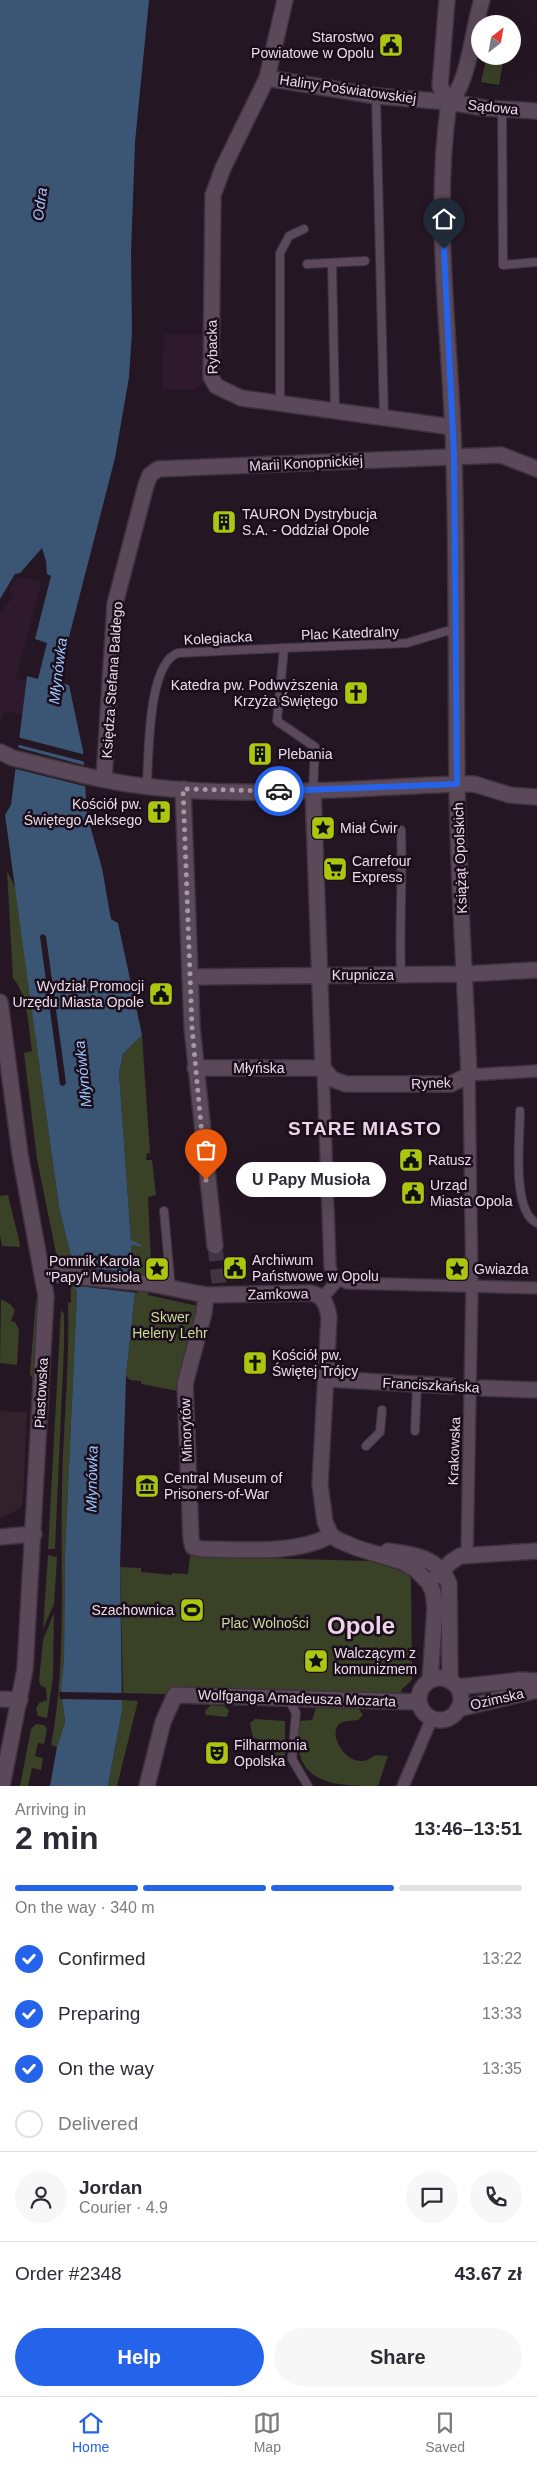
<!DOCTYPE html>
<meta charset="utf-8">
<style>
body{margin:0;font-family:Arial,sans-serif;background:#f7f7f7;color:#2b2b33;height:100vh;display:flex;flex-direction:column;font-size:19px;white-space:nowrap}
*{box-sizing:border-box;margin:0}
p{font-size:16px;color:#7c7c81}
.icon{flex:none;width:28px;height:28px;fill:none;stroke:currentColor;stroke-width:2;stroke-linecap:round;stroke-linejoin:round}
.map{position:relative;height:1786px;overflow:hidden}
.panel{display:flex;flex-direction:column;background:#fff;flex:1}
.panel>*{flex:none}
.needle{width:32px;rotate:31deg}
.tools{position:absolute;left:471px;top:15px;display:grid;gap:10px}
.tools a{display:grid;place-items:center;width:50px;height:50px;border-radius:50%;background:#fff;box-shadow:0 5px 20px #0002;font-size:25px}
.pin{position:absolute;display:grid;place-items:center;width:42px;height:42px;color:#fff;margin:-51px -21px;border-radius:50% 50% 50% 0;rotate:-45deg;box-shadow:0 0 5px #0007}
.pin .icon{rotate:45deg}
.courier{position:absolute;display:grid;place-items:center;width:50px;height:50px;margin:-25px;border:4px solid #2563eb;border-radius:50%;background:#fff;color:#222;box-shadow:0 1px 6px #0007}
.bubble{position:absolute;height:35px;border-radius:18px;background:#fff;box-shadow:0 5px 20px #0002;font-size:16px;font-weight:700;line-height:35px;text-align:center}
.head em{font-style:normal;font-weight:700}
.head div{display:flex;flex-direction:column-reverse}
.head{display:flex;align-items:center;justify-content:space-between;height:85px;padding:0 15px}
h1{font-size:32px;font-weight:700;line-height:38px}
.bar{display:grid;grid-template-columns:repeat(4,1fr);gap:8px 5px;align-content:center;height:60px;padding:0 15px}
.bar i{height:6px;border-radius:4px;background:#e1e1e2}
.bar .current{background:#2563eb}
.bar p{grid-column:span 4}
.line{display:flex;align-items:center;gap:12px;padding:0 15px;border-top:1px solid #e1e1e2}
.line div{flex:1}
.round{display:grid;place-items:center;flex:none;width:52px;height:52px;border-radius:26px;background:#f7f7f7}
ol{padding:0 15px;list-style:none}
li{display:flex;align-items:center;gap:15px;height:55px}
li p{margin-inline-start:auto}
li .icon{padding:5px;border-radius:50%;background:#2563eb;color:#fff;stroke-width:4}
li:last-child{color:#7c7c81}
li i{width:28px;height:28px;border:2px solid #e1e1e2;border-radius:50%}
.cta{display:flex;gap:10px;margin-top:auto;padding:10px 15px}
.cta a{flex:1;height:58px;border-radius:30px;background:#2563eb;color:#fff;font-size:20px;font-weight:700;line-height:58px;text-align:center}
.cta a+a{background:#f7f7f7;color:#2b2b33}
.tabs{display:flex;justify-content:space-around;align-items:center;height:70px;border-top:1px solid #e1e1e2;background:#fff;font-size:14px;color:#7c7c81}
.tabs a{display:grid;justify-items:center;gap:2px}
.tabs .current{color:#2563eb}
.map>svg:first-child{display:block}
</style>
<div class="map">
<svg width="537" height="1786" viewBox="0 0 537 1786">
<rect width="100%" height="100%" fill="#251624"/>
<g fill="#2e192d">
<path d="M 164,334 L 202,334 L 203,382 L 196,389 L 162,389 Z"/>
<path d="M 16,577 L 42,580 L 16,678 L 26,681 L 23,716 L 6,710 L 0,722 L 0,612 L 14,597 L 9,589 Z"/>
</g>
<path fill="#31212b" d="M 0,1411 L 27,1412 L 23,1502 L 21,1508 L 0,1519 Z"/>
<g fill="#394127">
<path d="M 487,56 L 504,56 L 499,85 L 481,82 Z"/>
<path d="M 7,871 L 16,889 L 59,1207 L 71,1257 L 67,1261 L 73,1266 L 71,1282 L 77,1292 L 65,1553 L 64,1660 L 61,1687 L 65,1722 L 57,1747 L 51,1745 C 67,1665 60,1570 62,1488 C 63,1426 70,1365 68,1303 L 71,1302 C 70,1290 72,1278 71,1266 L 61,1261 L 56,1253 L 37,1159 L 24,1053 L 32,1051 C 28,1027 29,998 13,978 Z"/>
<path d="M 142,1035 L 150,1153 L 147,1153 L 146,1160 L 152,1160 L 156,1195 L 148,1197 L 151,1262 L 148,1295 L 198,1306 L 178,1391 L 141,1384 L 141,1381 L 130,1380 L 126,1376 L 135,1293 L 131,1248 L 132,1245 L 141,1247 L 131,1240 L 119,1073 L 123,1054 Z"/>
<path d="M 8,1195 L 19,1240 L 20,1247 L 2,1246 L 0,1235 L 0,1196 Z"/>
<path d="M 1,1299 L 10,1304 L 15,1310 L 11,1321 L 15,1322 L 19,1330 L 17,1365 L 0,1363 Z"/>
<path d="M 36,1299 L 37,1303 L 34,1383 L 30,1373 Z"/>
<path d="M 61,1310 L 64,1314 L 64,1347 L 55,1549 L 48,1549 Z"/>
<path d="M 48,1555 L 57,1557 L 54,1604 L 43,1629 Z"/>
<path d="M 190,1556 L 369,1561 L 408,1573 L 411,1579 L 412,1680 L 402,1689 L 400,1700 L 123,1693 L 120,1567 L 141,1568 L 141,1572 L 172,1575 L 172,1573 L 188,1574 Z"/>
<path d="M 54,1613 L 53,1677 L 47,1718 L 38,1716 L 36,1709 L 39,1703 L 47,1700 L 46,1688 L 41,1686 L 39,1681 L 43,1640 Z"/>
<path d="M 122,1700 L 138,1701 L 117,1786 L 108,1786 L 122,1710 Z"/>
<path d="M 211,1705 L 224,1706 L 229,1710 L 227,1717 L 206,1715 L 205,1711 Z"/>
<path d="M 354,1707 L 359,1709 L 363,1715 L 358,1720 C 352,1721 344,1720 339,1724 C 326,1736 352,1776 375,1755 L 388,1756 L 378,1786 C 345,1786 302,1786 299,1748 C 298,1740 297,1729 299,1721 L 312,1720 L 316,1708 Z"/>
<path d="M 255,1719 L 285,1721 L 285,1754 L 281,1763 L 275,1762 L 273,1743 L 253,1738 L 250,1723 Z"/>
<path d="M 36,1724 L 44,1725 L 47,1729 L 44,1744 L 38,1743 L 35,1756 L 43,1758 L 41,1770 L 32,1768 L 28,1786 L 20,1786 L 31,1729 Z"/>
</g>
<path fill="#3b5574" fill-rule="evenodd" d="M 0,0 L 149,0 L 135,142 L 131,253 L 132,332 L 129,377 L 115,458 L 69,637 L 61,683 L 69,685 L 83,751 L 87,815 L 102,868 L 110,914 L 111,919 L 118,923 L 142,1035 L 123,1054 L 119,1073 L 131,1240 L 141,1245 L 142,1247 L 132,1245 L 131,1248 L 135,1293 L 126,1376 L 120,1567 L 122,1710 L 108,1786 L 50,1786 L 57,1747 L 65,1722 L 61,1687 L 64,1660 L 65,1553 L 77,1292 L 71,1282 L 73,1266 L 67,1261 L 71,1257 L 59,1207 L 5,815 L 11,805 L 27,676 L 38,679 L 47,643 L 35,639 L 51,576 L 47,574 L 46,561 L 42,548 L 20,573 L 15,574 L 0,599 ZM 42,934 L 46,936 L 66,1083 L 64,1086 L 60,1085 L 40,936 Z"/>
<g fill="#251624">
<path d="M 17,737 L 86,755 L 86,762 L 16,744 Z"/>
<path d="M 16,747 L 87,766 L 88,787 L 12,768 Z"/>
<path d="M 70,1266 L 135,1273 L 138,1293 L 70,1285 Z"/>
<path d="M 59,1692 L 125,1693 L 124,1700 L 60,1699 Z"/>
</g>
<g fill="none" stroke-linecap="round" stroke-linejoin="round">
<path stroke="#423441" stroke-width="15" stroke-dasharray="15 8" stroke-linecap="butt" d="M 215,1246 L 219,1283"/>
<defs>
<g id="service">
<path d="M 376,96 L 384,418"/>
<path d="M 502,109 L 503,265 L 537,262"/>
<path d="M 332,263 L 335,411"/>
<path d="M 307,264 L 365,261"/>
<path d="M 280,403 L 280,253 L 289,236 L 304,229"/>
<path d="M 142,786 L 147,780 C 149,752 148,663 178,653 L 284,648"/>
<path d="M 313,790 L 315,747 L 277,721 L 284,648 L 407,643 L 447,631 L 456,631"/>
<path d="M 401,830 C 403,878 399,926 401,974"/>
<path d="M 520,1111 C 520,1135 511,1212 537,1223"/>
<path d="M 164,1211 L 171,1289"/>
<path d="M 415,1431 L 417,1384"/>
<path d="M 366,1446 L 380,1432 L 382,1410"/>
<path d="M 288,1698 L 296,1713 L 292,1759 L 308,1786"/>
</g>
<g id="pedestrian">
<path d="M 323,1068 L 330,1267 L 333,1276 L 347,1283 L 537,1288"/>
<path d="M 322,1298 L 338,1280"/>
<path d="M 467,1555 L 472,1288 L 469,1075 L 537,1071"/>
<path d="M 403,1786 L 432,1718"/>
</g>
<g id="minor">
<path d="M 285,0 L 267,78 L 223,168 L 213,195 L 211,377 L 216,386 L 241,398 L 452,427"/>
<path d="M 267,78 L 376,96 L 449,102 C 432,220 451,340 454,459 C 457,566 456,674 457,782 C 458,879 465,977 469,1075 L 451,1084 L 346,1084 L 332,1079 L 323,1068"/>
<path d="M 0,752 L 13,758 C 56,768 99,781 143,786 C 246,799 353,788 457,784 L 474,784 L 510,795 L 537,797"/>
<path d="M 104,779 L 115,604 L 146,485 L 150,475 L 158,469 L 501,455 L 537,469"/>
<path d="M 183,789 L 192,1027 L 215,1246"/>
<path d="M 313,790 L 323,1068"/>
<path d="M 190,977 L 465,974 L 537,970"/>
<path d="M 195,1068 L 323,1068"/>
<path d="M 43,1273 L 151,1284 L 206,1295 L 311,1293 C 324,1296 327,1305 329,1317 L 320,1484 L 325,1522 L 331,1535 L 338,1540 L 357,1548 L 403,1562 L 415,1569 L 429,1583 L 433,1592 L 435,1608 L 430,1680"/>
<path d="M 206,1295 L 204,1313 L 185,1384 L 191,1539 L 193,1547 L 202,1549 C 240,1549 298,1555 331,1535"/>
<path d="M 326,1379 L 452,1386"/>
<path d="M 482,1388 L 537,1390"/>
<path d="M 0,1537 L 34,1534"/>
<path d="M 388,1551 C 413,1554 440,1558 449,1584 L 450,1681"/>
<path d="M 437,1576 L 451,1562 L 460,1556 L 537,1551"/>
<circle cx="440" cy="1699" r="21"/>
<path d="M 458,1687 L 521,1680 L 537,1681"/>
<path d="M 0,1699 L 20,1700"/>
<path d="M 458,1709 L 537,1690"/>
<path d="M 147,1786 L 163,1722 L 175,1695 L 419,1702"/>
</g>
<g id="tertiary">
<path d="M 447,0 L 440,86 L 449,102"/>
<path d="M 449,102 C 469,85 473,26 482,0"/>
<path d="M 449,102 L 485,108 L 537,111"/>
<path d="M 0,1002 L 20,1154 L 46,1296 L 25,1669 L 2,1786"/>
</g>
</defs>
<use href="#service" stroke="#3e333d" stroke-width="10"/>
<use href="#pedestrian" stroke="#3e333d" stroke-width="14"/>
<use href="#minor" stroke="#3e333d" stroke-width="18"/>
<use href="#tertiary" stroke="#3e333d" stroke-width="18"/>
<use href="#service" stroke="#5b4859" stroke-width="8"/>
<use href="#pedestrian" stroke="#5b4859" stroke-width="11"/>
<use href="#minor" stroke="#5b4859" stroke-width="15"/>
<use href="#tertiary" stroke="#5b4859" stroke-width="15"/>
</g>
<g fill="none" stroke-linecap="round" stroke-linejoin="round">
<path stroke="#a498a3" stroke-width="5" stroke-dasharray="0 9" d="M 206,1180 L 192,1027 L 183,789 L 279,791"/>
<path stroke="#2563eb" stroke-width="6" d="M 279,791 L 457,784 L 454,456 L 444,249"/>
</g>
<defs>
<symbol id="civic-square" viewBox="-11 -11 22 22"><rect x="-9" y="-9" width="18" height="18" rx="4" fill="#acc610" stroke="#1c0d1b"/><path d="M-.6-6.5H3V-4.5H.6V-3L4-1V1h2V6H-6V1h2V-1L-.6-3ZM-1.2 2.5V6h2.4V2.5Z" fill="#111"/></symbol>
<symbol id="building-square" viewBox="-11 -11 22 22"><rect x="-9" y="-9" width="18" height="18" rx="4" fill="#acc610" stroke="#1c0d1b"/><path d="M-4-6H4V6H1V3H-1V6H-4ZM-2.5-4.3h1.7v1.8h-1.7ZM.8-4.3h1.7v1.8H.8ZM-2.5-1h1.7V.8h-1.7ZM.8-1h1.7V.8H.8Z" fill="#111"/></symbol>
<symbol id="church-square" viewBox="-11 -11 22 22"><rect x="-9" y="-9" width="18" height="18" rx="4" fill="#acc610" stroke="#1c0d1b"/><path d="M-1.2-6h2.4v3.5h3.3v2.4h-3.3V6h-2.4V-.1h-3.3v-2.4h3.3Z" fill="#111"/></symbol>
<symbol id="sight-square" viewBox="-11 -11 22 22"><rect x="-9" y="-9" width="18" height="18" rx="4" fill="#acc610" stroke="#1c0d1b"/><path d="M0-6L1.8-2.2L6-1.7L2.9 1.2L3.7 5.4L0 3.3L-3.7 5.4L-2.9 1.2L-6-1.7L-1.8-2.2Z" fill="#111"/></symbol>
<symbol id="supermarket-square" viewBox="-11 -11 22 22"><rect x="-9" y="-9" width="18" height="18" rx="4" fill="#acc610" stroke="#1c0d1b"/><path d="M-6-5.5h2.5l.6 2H6L4.5 2H-2.5L-4.4-4H-6ZM-1.5 3.2a1.3 1.3 0 1 0 .1 0ZM3 3.2a1.3 1.3 0 1 0 .1 0Z" fill="#111"/></symbol>
<symbol id="museum-square" viewBox="-11 -11 22 22"><rect x="-9" y="-9" width="18" height="18" rx="4" fill="#acc610" stroke="#1c0d1b"/><path d="M0-6L6-3V-2H-6V-3ZM-5-1h2V3h-2ZM-1-1h2V3h-2ZM3-1h2V3H3ZM-6 4H6V6H-6Z" fill="#111"/></symbol>
<symbol id="stadium-square" viewBox="-11 -11 22 22"><rect x="-9" y="-9" width="18" height="18" rx="4" fill="#acc610" stroke="#1c0d1b"/><path d="M0-5a6.5 5 0 1 0 0 10a6.5 5 0 1 0 0-10ZM-3.5-1.8h7v3.6h-7Z" fill="#111"/></symbol>
<symbol id="theatre-square" viewBox="-11 -11 22 22"><rect x="-9" y="-9" width="18" height="18" rx="4" fill="#acc610" stroke="#1c0d1b"/><path d="M-5-5.5Q0-4 5-5.5V0Q5 5 0 6Q-5 5-5 0ZM-3.3-2.5H-1v1.5H-3.3ZM1-2.5H3.3v1.5H1ZM-2.8 1Q0 5.5 2.8 1Z" fill="#111"/></symbol>
</defs>
<g fill-rule="evenodd">
<use href="#civic-square" x="377" y="31" width="28" height="28"/>
<use href="#building-square" x="210" y="508" width="28" height="28"/>
<use href="#church-square" x="342" y="679" width="28" height="28"/>
<use href="#building-square" x="246" y="740" width="28" height="28"/>
<use href="#church-square" x="145" y="798" width="28" height="28"/>
<use href="#sight-square" x="309" y="814" width="28" height="28"/>
<use href="#supermarket-square" x="321" y="855" width="28" height="28"/>
<use href="#civic-square" x="147" y="980" width="28" height="28"/>
<use href="#civic-square" x="397" y="1146" width="28" height="28"/>
<use href="#civic-square" x="399" y="1179" width="28" height="28"/>
<use href="#civic-square" x="221" y="1254" width="28" height="28"/>
<use href="#sight-square" x="143" y="1255" width="28" height="28"/>
<use href="#sight-square" x="443" y="1255" width="28" height="28"/>
<use href="#church-square" x="241" y="1349" width="28" height="28"/>
<use href="#museum-square" x="133" y="1472" width="28" height="28"/>
<use href="#stadium-square" x="178" y="1596" width="28" height="28"/>
<use href="#sight-square" x="302" y="1647" width="28" height="28"/>
<use href="#theatre-square" x="203" y="1739" width="28" height="28"/>
</g>
<g text-anchor="middle" stroke-width="5" stroke-linejoin="round" paint-order="stroke">
<g font-size="14" fill="#e9dee8" stroke="#1c0d1b" text-anchor="start">
<text x="374" y="42" text-anchor="end">Starostwo<tspan x="374" dy="16">Powiatowe w Opolu</tspan></text>
<text x="242" y="519">TAURON Dystrybucja<tspan x="242" dy="16">S.A. - Oddział Opole</tspan></text>
<text x="338" y="690" text-anchor="end">Katedra pw. Podwyższenia<tspan x="338" dy="16">Krzyża Świętego</tspan></text>
<text x="278" y="759">Plebania</text>
<text x="142" y="809" text-anchor="end">Kościół pw.<tspan x="142" dy="16">Świętego Aleksego</tspan></text>
<text x="340" y="833">Miał Ćwir</text>
<text x="352" y="866">Carrefour<tspan x="352" dy="16">Express</tspan></text>
<text x="144" y="991" text-anchor="end">Wydział Promocji<tspan x="144" dy="16">Urzędu Miasta Opole</tspan></text>
<text x="428" y="1165">Ratusz</text>
<text x="430" y="1190">Urząd<tspan x="430" dy="16">Miasta Opola</tspan></text>
<text x="252" y="1265">Archiwum<tspan x="252" dy="16">Państwowe w Opolu</tspan></text>
<text x="140" y="1266" text-anchor="end">Pomnik Karola<tspan x="140" dy="16">"Papy" Musioła</tspan></text>
<text x="474" y="1274">Gwiazda</text>
<text x="272" y="1360">Kościół pw.<tspan x="272" dy="16">Świętej Trójcy</tspan></text>
<text x="164" y="1483">Central Museum of<tspan x="164" dy="16">Prisoners-of-War</tspan></text>
<text x="174" y="1615" text-anchor="end">Szachownica</text>
<text x="334" y="1658">Walczącym z<tspan x="334" dy="16">komunizmem</tspan></text>
<text x="234" y="1750">Filharmonia<tspan x="234" dy="16">Opolska</tspan></text>
</g>
<g font-size="14" fill="#e9dee8" stroke="#1c0d1b">
<text transform="translate(348 89) rotate(8)" y="5">Haliny Poświatowskiej</text>
<text transform="translate(493 107) rotate(6)" y="5">Sądowa</text>
<text transform="translate(212 347) rotate(-91)" y="5">Rybacka</text>
<text transform="translate(306 463) rotate(-3)" y="5">Marii Konopnickiej</text>
<text transform="translate(350 633) rotate(-2)" y="5">Plac Katedralny</text>
<text transform="translate(218 638) rotate(-3)" y="5">Kolegiacka</text>
<text transform="translate(112 680) rotate(-86)" y="5">Księdza Stefana Baldego</text>
<text transform="translate(460 858) rotate(-92)" y="5">Książąt Opolskich</text>
<text x="363" y="980">Krupnicza</text>
<text x="259" y="1073">Młyńska</text>
<text transform="translate(431 1083) rotate(-2)" y="5">Rynek</text>
<text transform="translate(278 1294) rotate(-1)" y="5">Zamkowa</text>
<text transform="translate(431 1385) rotate(3)" y="5">Franciszkańska</text>
<text transform="translate(41 1393) rotate(-87)" y="5">Piastowska</text>
<text transform="translate(186 1430) rotate(-92)" y="5">Minorytów</text>
<text transform="translate(454 1451) rotate(-88)" y="5">Krakowska</text>
<text transform="translate(297 1698) rotate(2)" y="5">Wolfganga Amadeusza Mozarta</text>
<text transform="translate(497 1699) rotate(-13)" y="5">Ozimska</text>
</g>
<g font-size="14" fill="#c8dd9a" stroke="#1c0d1b">
<text x="170" y="1322">Skwer<tspan x="170" dy="16">Heleny Lehr</tspan></text>
<text x="265" y="1628">Plac Wolności</text>
</g>
<g font-size="15" font-style="italic" fill="#9bc8ff" stroke="#1c0d1b">
<text transform="translate(40 204) rotate(-82)" y="5">Odra</text>
<text transform="translate(58 671) rotate(-83)" y="5">Młynówka</text>
<text transform="translate(83 1074) rotate(-96)" y="5">Młynówka</text>
<text transform="translate(92 1479) rotate(-89)" y="5">Młynówka</text>
</g>
<g font-size="19" font-weight="bold" letter-spacing="1" fill="#ebd4e8" stroke="#1c0d1b">
<text x="365" y="1135">STARE MIASTO</text>
</g>
<g font-size="24" font-weight="bold" fill="#ebd4e8" stroke="#1c0d1b">
<text x="361" y="1634">Opole</text>
</g>
</g>
</svg>
<div class="tools">
<a><svg class="needle" viewBox="-14 -14 28 28"><path d="M0-13l5 13h-10z" fill="#e53935"/><path d="M0 13l5-13h-10z" fill="#7c7c81"/></svg></a>
</div>
<div class="pin" style="left:206px;top:1180px;background:#ea580c"><svg class="icon" aria-label="bag" viewBox="0 0 24 24"><path d="M5 8h14l-1 12H6zM9 8a3 3 0 0 1 6 0"/></svg></div>
<div class="pin" style="left:444px;top:249px;background:#1f2937"><svg class="icon" aria-label="home" viewBox="0 0 24 24"><path d="M3 11l9-7 9 7M6 9v11h12V9"/></svg></div>
<div class="courier" style="left:279px;top:791px"><svg class="icon" aria-label="car" viewBox="0 0 24 24"><path d="M5 17H2v-5l4-1 3-4h7l3 4 3 1v5h-3M9 17h6M6 11h13"/><circle cx="7" cy="17" r="2"/><circle cx="17" cy="17" r="2"/></svg></div>
<div class="bubble" style="left:236px;top:1162px;width:150px">U Papy Musioła</div>
</div>
<section class="panel">
<div class="head"><div><h1>2 min</h1><p>Arriving in</p></div><em>13:46–13:51</em></div>
<div class="bar"><i class="current"></i><i class="current"></i><i class="current"></i><i></i><p>On the way · 340 m</p></div>
<ol>
<li><svg class="icon" aria-label="check" viewBox="0 0 24 24"><path d="M5 12l5 5 9-10"/></svg>Confirmed<p>13:22</p></li>
<li><svg class="icon" aria-label="check" viewBox="0 0 24 24"><path d="M5 12l5 5 9-10"/></svg>Preparing<p>13:33</p></li>
<li><svg class="icon" aria-label="check" viewBox="0 0 24 24"><path d="M5 12l5 5 9-10"/></svg>On the way<p>13:35</p></li>
<li><i></i>Delivered</li>
</ol>
<div class="line" style="height:90px"><a class="round"><svg class="icon" aria-label="person" viewBox="0 0 24 24"><circle cx="12" cy="8" r="4"/><path d="M4 21q1-7 8-7t8 7"/></svg></a><div><b>Jordan</b><p>Courier · 4.9</p></div><a class="round"><svg class="icon" aria-label="chat" viewBox="0 0 24 24"><path d="M4 5h16v11H9l-5 4z"/></svg></a><a class="round"><svg class="icon" aria-label="phone" viewBox="0 0 24 24"><path d="M5 4h4l2 5-3 2q2 4 5 5l2-3 5 2v4C11 20 4 13 5 4z"/></svg></a></div>
<div class="line" style="height:65px"><div>Order #2348</div><b>43.67 zł</b></div>
<div class="cta"><a>Help</a><a>Share</a></div>
</section>
<nav class="tabs">
<a class="current"><svg class="icon" aria-label="home" viewBox="0 0 24 24"><path d="M3 11l9-7 9 7M6 9v11h12V9"/></svg>Home</a>
<a><svg class="icon" aria-label="map" viewBox="0 0 24 24"><path d="M3 6l6-2 6 2 6-2v14l-6 2-6-2-6 2zM9 4v14M15 6v14"/></svg>Map</a>
<a><svg class="icon" aria-label="saved" viewBox="0 0 24 24"><path d="M7 4h10v16l-5-4-5 4z"/></svg>Saved</a>
</nav>
